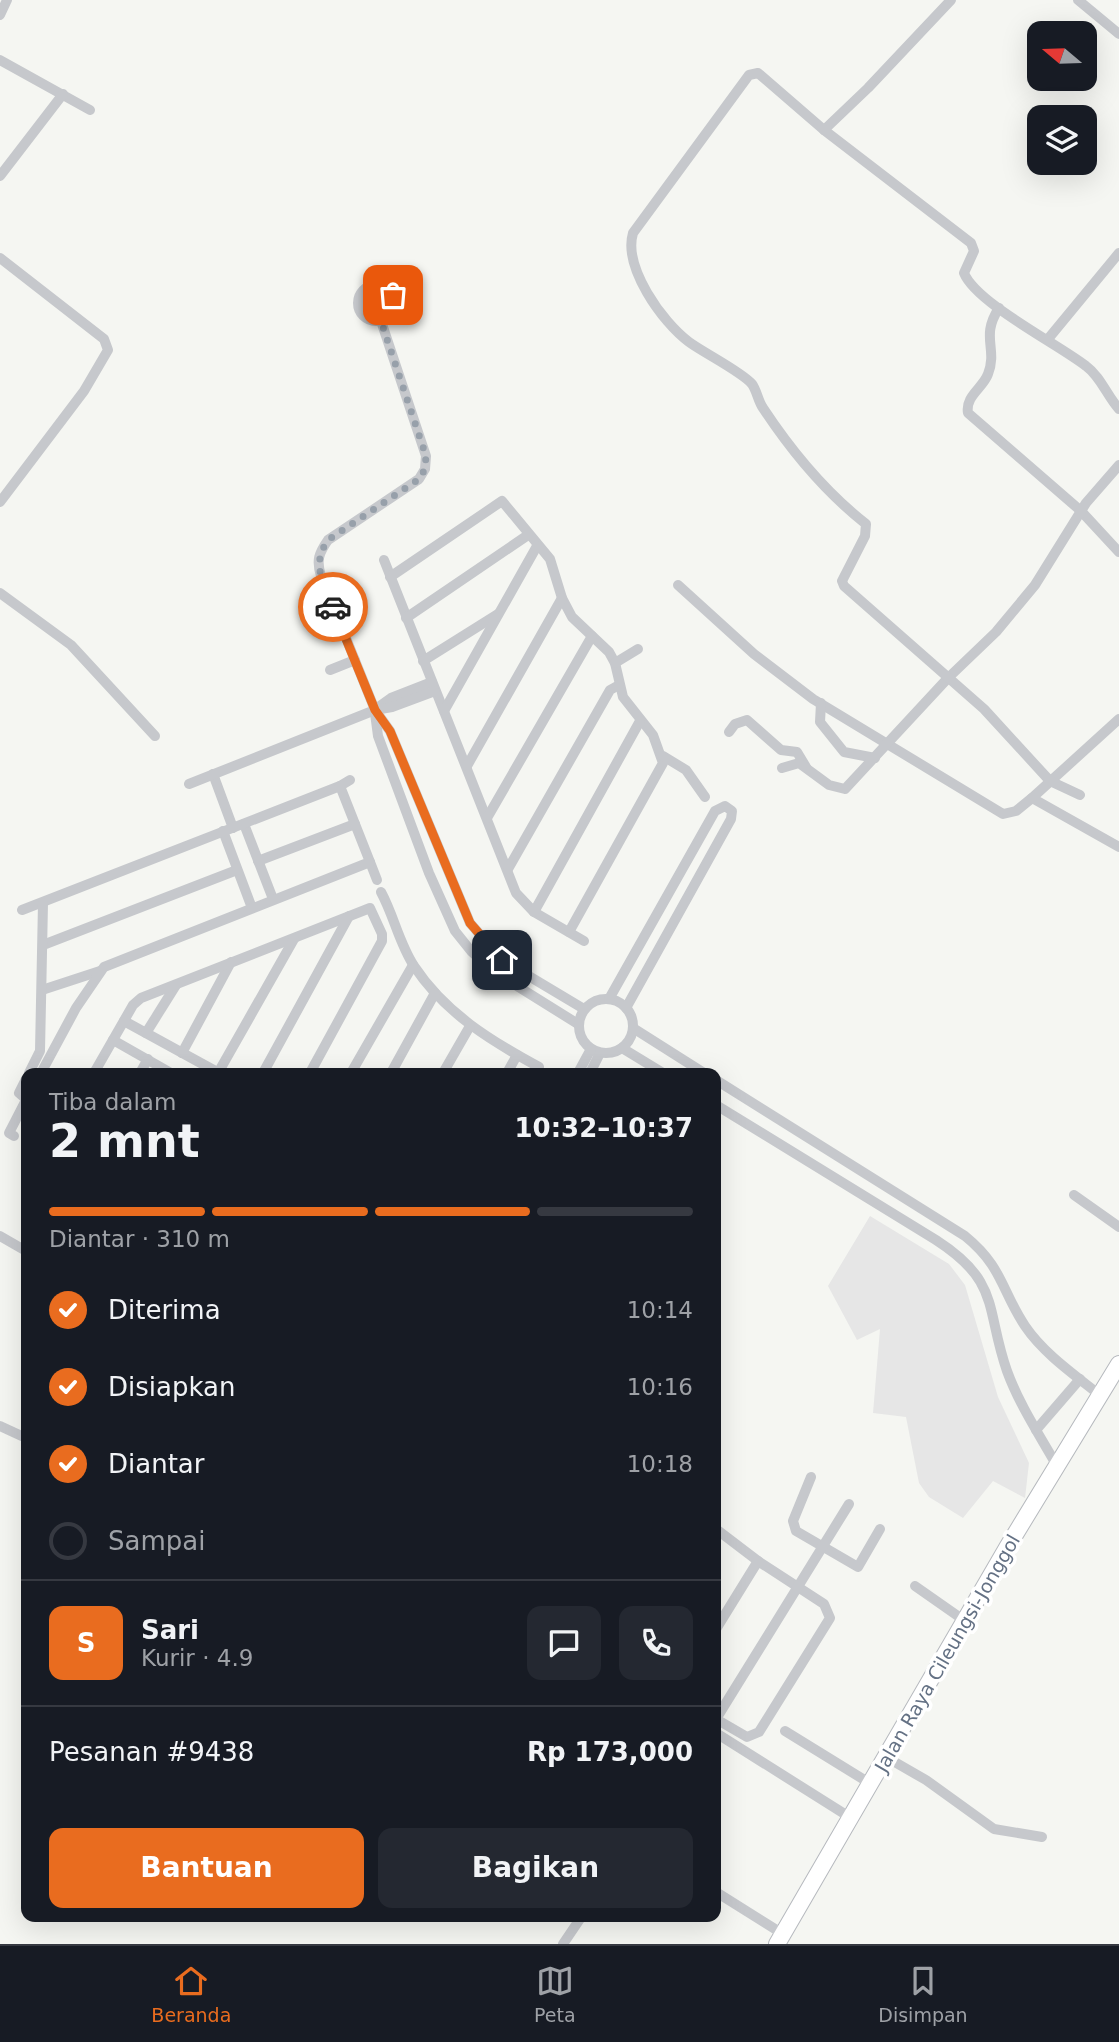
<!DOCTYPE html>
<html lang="id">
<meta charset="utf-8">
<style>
body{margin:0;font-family:"DejaVu Sans",sans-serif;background:#242831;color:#f1f3f6;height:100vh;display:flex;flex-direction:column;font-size:26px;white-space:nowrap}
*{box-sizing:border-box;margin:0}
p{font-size:23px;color:#9ea1a6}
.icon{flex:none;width:38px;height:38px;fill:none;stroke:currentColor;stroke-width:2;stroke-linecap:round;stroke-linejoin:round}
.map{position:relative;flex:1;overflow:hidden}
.side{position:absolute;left:21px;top:1068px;width:700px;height:854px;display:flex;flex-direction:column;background:#171b24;border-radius:14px;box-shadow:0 7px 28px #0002}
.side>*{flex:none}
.needle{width:46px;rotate:289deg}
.tools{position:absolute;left:1027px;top:21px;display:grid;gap:14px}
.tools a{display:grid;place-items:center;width:70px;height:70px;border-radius:14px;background:#171b24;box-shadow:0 7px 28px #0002;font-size:35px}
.pin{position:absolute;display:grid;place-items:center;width:60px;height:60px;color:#fff;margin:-30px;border-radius:14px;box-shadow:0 4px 10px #0006}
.courier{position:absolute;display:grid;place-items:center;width:70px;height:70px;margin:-35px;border:5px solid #e96c1f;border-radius:50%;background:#fff;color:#222;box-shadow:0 2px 9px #0007}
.head em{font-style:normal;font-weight:700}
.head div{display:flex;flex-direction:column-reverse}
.head{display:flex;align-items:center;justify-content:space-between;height:119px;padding:0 28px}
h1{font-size:46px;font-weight:700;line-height:52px}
.bar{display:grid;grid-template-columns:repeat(4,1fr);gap:10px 7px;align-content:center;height:84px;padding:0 28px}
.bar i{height:9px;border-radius:5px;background:#363941}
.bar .current{background:#e96c1f}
.bar p{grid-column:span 4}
.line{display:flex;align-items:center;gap:18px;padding:0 28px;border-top:2px solid #363941}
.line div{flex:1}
.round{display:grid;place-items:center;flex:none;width:74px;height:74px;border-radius:14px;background:#242831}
ol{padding:0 28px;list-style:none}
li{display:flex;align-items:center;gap:21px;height:77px}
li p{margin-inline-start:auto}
li .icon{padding:7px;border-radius:50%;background:#e96c1f;color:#fff;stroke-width:4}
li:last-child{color:#9ea1a6}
li i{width:38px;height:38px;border:4px solid #363941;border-radius:50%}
.primary-button{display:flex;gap:14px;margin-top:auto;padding:14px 28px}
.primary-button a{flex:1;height:80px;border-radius:14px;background:#e96c1f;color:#fff;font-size:28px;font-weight:700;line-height:80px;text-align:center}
.primary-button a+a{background:#242831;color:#f1f3f6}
.tabs{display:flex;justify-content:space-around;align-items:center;height:98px;border-top:2px solid #363941;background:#171b24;font-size:19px;color:#9ea1a6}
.tabs a{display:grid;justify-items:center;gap:4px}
.tabs .current{color:#e96c1f}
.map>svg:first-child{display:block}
</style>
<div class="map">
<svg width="1119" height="1944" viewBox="0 0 1119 1944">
<rect width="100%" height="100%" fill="#f5f6f2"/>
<path fill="#e6e6e6" d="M 870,1216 L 949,1264 L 965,1285 L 998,1397 L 1029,1463 L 1025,1498 L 993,1481 L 963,1518 L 929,1497 L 919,1483 L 906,1417 L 873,1413 L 880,1329 L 857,1340 L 828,1286 Z"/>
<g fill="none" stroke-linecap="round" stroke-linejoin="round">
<defs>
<path id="primary" d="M 777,1944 L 1008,1546 L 1119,1364"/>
</defs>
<use href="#primary" stroke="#b6b9be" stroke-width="18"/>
<g stroke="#c6c8cc" stroke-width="10">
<path d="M 1078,0 L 1119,34"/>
<path d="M 0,15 L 7,0"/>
<path d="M 0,60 L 90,110"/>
<path d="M 824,130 L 868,88 L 951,0"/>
<path d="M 0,176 L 63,94"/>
<path d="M 0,258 L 104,339 L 108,350 L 84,391 L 0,502"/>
<circle cx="376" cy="303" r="18"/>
<path d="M 999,308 C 980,337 998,348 988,374 C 983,388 965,396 968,413 L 1081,511 L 1119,552"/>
<path d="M 381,321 L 426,456 L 425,469 L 419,479 L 328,540 C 319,553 316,560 321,576 L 375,710 L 390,731 L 470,923 L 502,960 L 584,1009"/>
<path d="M 1048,339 L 1119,253"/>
<path d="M 384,560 L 516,893 L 534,912 L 584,941"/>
<path d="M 390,577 L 502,501 L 550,559 L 562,598 L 572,617 L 609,652 L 615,663 L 623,697 L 653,735 L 663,763 L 569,932"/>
<path d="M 678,585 L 754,654 L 813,699 L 1003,814 L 1016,811 L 1032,798"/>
<path d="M 0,593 L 71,645 L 155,736"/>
<path d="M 406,618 L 528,535"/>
<path d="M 423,661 L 498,614"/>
<path d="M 615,663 L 638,649"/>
<path d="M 330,670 L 355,660"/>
<path d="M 821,703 L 820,722 L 844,752 L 875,758"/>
<path d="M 377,708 L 391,698 L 432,682"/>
<path d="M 444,711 L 537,546"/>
<path d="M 375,713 L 378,736 L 429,873 L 455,931 L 471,951 L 493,971 L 578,1024"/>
<path d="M 1119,719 L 1032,798 L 1119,847"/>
<path d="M 729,732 L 735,724 L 747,720 L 781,750 L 797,752 L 806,767"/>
<path d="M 663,756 L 686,770 L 705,797"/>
<path d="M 467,766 L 562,598"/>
<path d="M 782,768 L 799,763 L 829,785 L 845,789 L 948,678 L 996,632 L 1035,585 L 1086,503 L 1119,465"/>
<path d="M 213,774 L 233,828"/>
<path d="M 189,784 L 375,710 L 392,707 L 435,691"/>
<path d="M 1080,795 L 1050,781 L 984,709 L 844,586 L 842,581 L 865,536 L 866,524 C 824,491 792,452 763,408 C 758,401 757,391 752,384 C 742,372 704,353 689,342 C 662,322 623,267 633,233 L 749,75 L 758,73 L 824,130 L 971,243 L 974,251 L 964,273 C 976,303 1058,344 1086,366 C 1101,377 1107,396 1119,409"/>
<path d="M 487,818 L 592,636"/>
<path d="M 244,824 L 273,899"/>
<path d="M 223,831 L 252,908"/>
<path d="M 258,861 L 355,824"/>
<path d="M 370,862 L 377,880"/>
<path d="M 508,869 L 610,690 L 619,685"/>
<path d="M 381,892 C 394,916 399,943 414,966 C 445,1013 491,1041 539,1067"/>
<path d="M 22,910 L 340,786"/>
<path d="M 534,912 L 640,721"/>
<path d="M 43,945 L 237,870"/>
<path d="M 42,990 L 100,971"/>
<circle cx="606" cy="1026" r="27"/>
<path d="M 609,999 L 715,811 L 725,806 L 732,811 L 731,819 L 626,1008"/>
<path d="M 124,1021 L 219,1073"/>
<path d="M 633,1028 L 704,1073"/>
<path d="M 146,1033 L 176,985"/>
<path d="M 113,1040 L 171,1073"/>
<path d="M 622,1048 L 663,1073"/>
<path d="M 182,1053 L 231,962"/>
<path d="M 29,1073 L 40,1051 L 43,903"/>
<path d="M 41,1073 L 76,1008 L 104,967 L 370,862 L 340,786 L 350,780"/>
<path d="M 94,1073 L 133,1005 L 141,998 L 370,908 L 382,934 L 382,941 L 310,1073"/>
<path d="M 140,1073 L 148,1059"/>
<path d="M 218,1073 L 294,939"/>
<path d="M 263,1073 L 349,916"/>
<path d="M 351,1073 L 413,965"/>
<path d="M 391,1073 L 435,993"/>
<path d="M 443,1073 L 470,1026"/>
<path d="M 507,1073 L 517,1055"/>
<path d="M 578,1073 L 591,1049"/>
<path d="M 590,1073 L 600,1053"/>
<path d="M 26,1079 L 19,1093 L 26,1099"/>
<path d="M 716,1080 L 965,1236 C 1003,1267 1001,1290 1025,1326 C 1044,1354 1075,1375 1101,1396"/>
<path d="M 716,1105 L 936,1240 C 1001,1282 985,1308 1007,1371 C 1019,1404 1040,1436 1057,1466"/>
<path d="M 14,1136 L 9,1133 L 26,1100"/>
<path d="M 1074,1195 L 1119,1227"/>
<path d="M 0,1236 L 26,1251"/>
<path d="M 0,1426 L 26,1438"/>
<path d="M 1036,1430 L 1080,1379"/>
<path d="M 811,1477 L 793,1521 L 796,1531 L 858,1567 L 880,1529"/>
<path d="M 716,1529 L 758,1561"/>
<path d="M 915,1586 L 965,1621"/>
<path d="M 716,1629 L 758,1561 L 824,1604 L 830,1618 L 759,1732 L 747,1737 L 716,1719"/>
<path d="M 716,1719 L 849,1504"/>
<path d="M 785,1731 L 871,1784"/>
<path d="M 716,1733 L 851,1818"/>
<path d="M 886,1757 L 926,1780 L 994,1829 L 1042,1837"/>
<path d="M 716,1892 L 783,1934"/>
<path d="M 563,1944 L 582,1916"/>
</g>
<use href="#primary" stroke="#fff" stroke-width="16"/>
</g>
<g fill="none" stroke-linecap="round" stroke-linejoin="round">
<path stroke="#97a0aa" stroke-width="7" stroke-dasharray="0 12.6" d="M 333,607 C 323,582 311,564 328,540 L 419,479 L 425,469 L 426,456 L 381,321 C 392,314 395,308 393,295"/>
<path stroke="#e96c1f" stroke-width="9" d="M 333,607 L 375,710 L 390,731 L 470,923 L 502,960"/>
</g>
<g text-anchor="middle" stroke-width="7" stroke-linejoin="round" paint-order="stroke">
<g font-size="19" fill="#647184" stroke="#fff">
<text transform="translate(947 1653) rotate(-60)" y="7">Jalan Raya Cileungsi-Jonggol</text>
</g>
</g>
</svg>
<div class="tools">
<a><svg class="needle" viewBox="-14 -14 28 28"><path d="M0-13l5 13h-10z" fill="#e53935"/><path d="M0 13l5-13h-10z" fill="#9ea1a6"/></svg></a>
<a><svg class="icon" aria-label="layers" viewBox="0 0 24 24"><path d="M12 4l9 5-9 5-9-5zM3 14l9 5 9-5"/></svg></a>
</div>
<div class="pin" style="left:393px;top:295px;background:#ea580c"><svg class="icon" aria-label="bag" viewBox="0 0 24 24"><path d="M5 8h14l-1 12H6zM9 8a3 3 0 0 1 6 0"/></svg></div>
<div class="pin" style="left:502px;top:960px;background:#1f2937"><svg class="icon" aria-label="home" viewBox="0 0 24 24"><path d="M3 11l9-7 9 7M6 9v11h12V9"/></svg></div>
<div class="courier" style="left:333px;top:607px"><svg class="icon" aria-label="car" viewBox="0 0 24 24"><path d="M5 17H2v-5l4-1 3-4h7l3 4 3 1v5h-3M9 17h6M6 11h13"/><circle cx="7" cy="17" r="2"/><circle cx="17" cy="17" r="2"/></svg></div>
<section class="side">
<div class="head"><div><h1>2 mnt</h1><p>Tiba dalam</p></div><em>10:32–10:37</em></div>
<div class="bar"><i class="current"></i><i class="current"></i><i class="current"></i><i></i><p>Diantar · 310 m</p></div>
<ol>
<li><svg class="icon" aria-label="check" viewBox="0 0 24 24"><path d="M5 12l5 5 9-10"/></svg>Diterima<p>10:14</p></li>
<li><svg class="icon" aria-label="check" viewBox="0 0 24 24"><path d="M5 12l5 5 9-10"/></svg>Disiapkan<p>10:16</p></li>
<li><svg class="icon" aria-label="check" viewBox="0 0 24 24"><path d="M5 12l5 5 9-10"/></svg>Diantar<p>10:18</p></li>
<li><i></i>Sampai</li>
</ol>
<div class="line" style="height:126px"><b class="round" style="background:#e96c1f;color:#fff">S</b><div><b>Sari</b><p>Kurir · 4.9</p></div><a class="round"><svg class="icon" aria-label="chat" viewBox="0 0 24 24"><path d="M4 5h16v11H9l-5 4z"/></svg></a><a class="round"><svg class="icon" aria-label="phone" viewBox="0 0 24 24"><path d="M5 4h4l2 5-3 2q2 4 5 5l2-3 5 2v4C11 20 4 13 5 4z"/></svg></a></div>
<div class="line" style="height:91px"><div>Pesanan #9438</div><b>Rp 173,000</b></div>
<div class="primary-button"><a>Bantuan</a><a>Bagikan</a></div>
</section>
</div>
<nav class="tabs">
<a class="current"><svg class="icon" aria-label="home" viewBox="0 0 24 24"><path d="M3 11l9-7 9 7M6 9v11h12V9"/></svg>Beranda</a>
<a><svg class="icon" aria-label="map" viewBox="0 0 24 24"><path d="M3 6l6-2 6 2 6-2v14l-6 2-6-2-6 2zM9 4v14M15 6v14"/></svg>Peta</a>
<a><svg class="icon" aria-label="saved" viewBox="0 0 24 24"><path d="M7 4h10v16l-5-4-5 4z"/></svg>Disimpan</a>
</nav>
